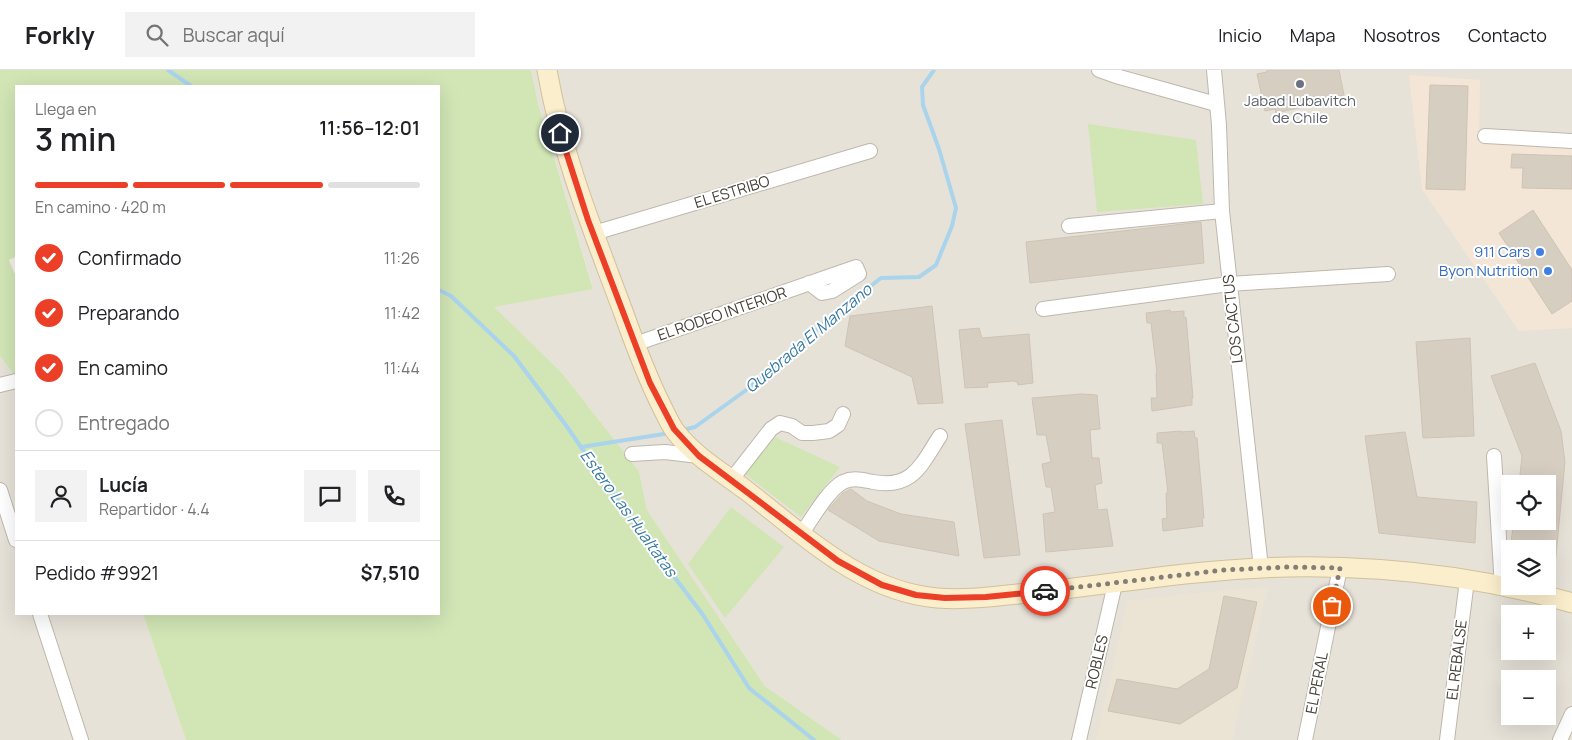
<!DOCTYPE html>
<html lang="es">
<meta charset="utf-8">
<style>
body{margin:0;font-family:Manrope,sans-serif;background:#f2f2f2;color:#202124;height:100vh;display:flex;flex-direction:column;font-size:19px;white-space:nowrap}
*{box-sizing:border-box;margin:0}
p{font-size:16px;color:#757577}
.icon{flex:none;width:28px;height:28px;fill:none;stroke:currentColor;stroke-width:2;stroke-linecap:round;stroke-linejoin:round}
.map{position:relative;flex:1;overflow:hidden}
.panel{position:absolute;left:15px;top:15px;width:425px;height:530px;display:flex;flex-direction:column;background:#fff;border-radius:0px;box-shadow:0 5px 20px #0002}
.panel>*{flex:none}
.tools{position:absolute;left:1501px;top:405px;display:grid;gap:10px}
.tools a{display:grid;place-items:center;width:55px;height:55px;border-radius:0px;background:#fff;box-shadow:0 5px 20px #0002;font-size:25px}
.pin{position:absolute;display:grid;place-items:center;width:42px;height:42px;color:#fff;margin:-21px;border:2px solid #fff;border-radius:50%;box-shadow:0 1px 5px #0007}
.courier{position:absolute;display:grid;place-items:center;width:50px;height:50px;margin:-25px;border:4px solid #eb3f28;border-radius:50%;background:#fff;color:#222;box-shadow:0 1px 6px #0007}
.headline em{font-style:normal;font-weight:600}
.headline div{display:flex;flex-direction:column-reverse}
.headline{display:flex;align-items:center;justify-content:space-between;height:85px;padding:0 20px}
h1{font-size:32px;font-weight:600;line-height:38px}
.bar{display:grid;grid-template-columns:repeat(4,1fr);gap:8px 5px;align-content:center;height:60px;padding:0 20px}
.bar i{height:6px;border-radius:4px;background:#e0e0e0}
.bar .active{background:#eb3f28}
.bar p{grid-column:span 4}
.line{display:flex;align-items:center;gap:12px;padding:0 20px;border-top:1px solid #e0e0e0}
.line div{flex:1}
.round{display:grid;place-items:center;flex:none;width:52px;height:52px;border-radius:0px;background:#f2f2f2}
ol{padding:0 20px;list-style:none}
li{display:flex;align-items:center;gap:15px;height:55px}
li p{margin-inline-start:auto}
li .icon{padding:5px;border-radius:50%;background:#eb3f28;color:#fff;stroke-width:4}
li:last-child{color:#757577}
li i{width:28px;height:28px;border:2px solid #e0e0e0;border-radius:50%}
header{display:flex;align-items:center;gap:30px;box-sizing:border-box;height:70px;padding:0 25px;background:#fff;border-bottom:1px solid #e0e0e0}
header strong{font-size:24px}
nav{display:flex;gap:28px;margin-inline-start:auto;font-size:18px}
.search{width:350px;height:45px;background:#f2f2f2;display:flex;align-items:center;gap:12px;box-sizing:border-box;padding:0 18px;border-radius:0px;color:#757577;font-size:19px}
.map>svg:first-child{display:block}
</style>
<header>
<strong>Forkly</strong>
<div class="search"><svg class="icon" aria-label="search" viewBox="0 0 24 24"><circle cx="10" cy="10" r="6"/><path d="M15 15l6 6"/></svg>Buscar aquí</div>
<nav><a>Inicio</a><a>Mapa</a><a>Nosotros</a><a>Contacto</a></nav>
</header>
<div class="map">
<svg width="1572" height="670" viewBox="0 0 1572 670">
<rect width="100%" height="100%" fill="#f3f0e9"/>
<g fill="#e7e2d8" fill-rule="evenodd">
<path d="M 531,0 L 1572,0 L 1572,670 L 842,670 L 765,616 L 647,440 L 639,401 L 562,303 L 493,237 L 593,218 L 539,37 ZM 1510,414 L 1548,414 L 1548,451 L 1510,451 ZM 1510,479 L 1548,479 L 1548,516 L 1510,516 ZM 1510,544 L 1548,544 L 1548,581 L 1510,581 ZM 1510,609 L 1548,609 L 1548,646 L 1510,646 Z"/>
<path d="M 0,286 L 14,305 L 16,305 L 16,544 L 143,544 L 186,670 L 0,670 Z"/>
</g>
<path fill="#f4e6d6" d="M 1409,5 L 1480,10 L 1479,70 L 1572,75 L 1572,258 L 1519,261 L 1422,119 Z"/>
<path fill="#ebe4d4" d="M 1268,517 L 1232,670 L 1096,670 L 1128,531 L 1224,520 Z"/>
<g fill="#d1e5b5">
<path d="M 0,0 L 531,0 L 539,37 L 593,219 L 494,237 L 562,303 L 639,401 L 647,440 L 765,616 L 842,670 L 186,670 L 143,544 L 439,544 L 439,16 L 16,16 L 16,187 L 9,190 L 16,207 L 16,305 L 14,305 L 0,286 Z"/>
<path d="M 1088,54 L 1196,70 L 1203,134 L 1097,142 Z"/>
<path d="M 775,367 L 840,397 L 801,447 L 744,403 Z"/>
<path d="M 731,437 L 784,477 L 725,548 L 688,494 Z"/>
</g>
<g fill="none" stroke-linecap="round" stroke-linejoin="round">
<g stroke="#aad3ec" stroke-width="4">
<path d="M 168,0 L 191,16"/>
<path d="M 439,220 L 451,226 L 514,286 L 565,354 L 633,452 L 703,545 L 749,618 L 814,670"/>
<path d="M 687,359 L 695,357 L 749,318 L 836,243 L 881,208 L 919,207 L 936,195 L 952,156 L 956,138 L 939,79 L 923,35 L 922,17 L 934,0"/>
<path d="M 581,377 L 664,364"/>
</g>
</g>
<g fill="#d7cec2" stroke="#cfc3b3">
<path d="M 1267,0 L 1339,0 L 1344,25 L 1302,33 L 1303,37 L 1276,43 L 1275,39 L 1265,41 L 1257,4 L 1267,2 Z"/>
<path d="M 1430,15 L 1468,16 L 1465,120 L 1426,119 Z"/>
<path d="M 1512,84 L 1572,86 L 1572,119 L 1522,118 L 1523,98 L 1511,98 Z"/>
<path d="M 1533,140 L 1572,200 L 1572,231 L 1552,244 L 1499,163 Z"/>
<path d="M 1201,152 L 1204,193 L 1030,213 L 1026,172 Z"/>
<path d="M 932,236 L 943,333 L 918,334 L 912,307 L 845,276 L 850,246 Z"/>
<path d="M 1170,240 L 1171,242 L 1184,241 L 1184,248 L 1186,247 L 1193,328 L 1192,328 L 1192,335 L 1152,341 L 1151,328 L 1157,328 L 1156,303 L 1157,303 L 1151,253 L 1147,253 L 1146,243 Z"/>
<path d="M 979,258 L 982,268 L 1029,264 L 1033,313 L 1018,315 L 1017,312 L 1013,311 L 987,313 L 988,317 L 965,318 L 959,260 Z"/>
<path d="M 1470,268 L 1474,366 L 1423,368 L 1416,272 Z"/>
<path d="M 1535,293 L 1561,361 L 1565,392 L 1554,506 L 1548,505 L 1548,479 L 1510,479 L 1514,451 L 1548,451 L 1548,414 L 1519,414 L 1522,386 L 1491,306 Z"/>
<path d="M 1081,324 L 1097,325 L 1100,359 L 1090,360 L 1092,388 L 1099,388 L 1102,413 L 1095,415 L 1098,440 L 1107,439 L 1113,476 L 1046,482 L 1043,444 L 1055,442 L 1051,417 L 1046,417 L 1042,394 L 1051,392 L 1046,365 L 1037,365 L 1032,328 Z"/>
<path d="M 1002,350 L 1020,485 L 984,488 L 965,354 Z"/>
<path d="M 1181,361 L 1181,362 L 1194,361 L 1195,368 L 1197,368 L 1204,448 L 1202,448 L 1203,456 L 1163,461 L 1162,449 L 1167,448 L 1166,423 L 1168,423 L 1162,373 L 1157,373 L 1157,363 Z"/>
<path d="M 1405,362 L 1417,427 L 1477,432 L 1475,473 L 1379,463 L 1365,366 Z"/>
<path d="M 851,419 L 867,431 L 901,444 L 954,452 L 959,486 L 879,471 L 828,440 L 843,423 Z"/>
<path d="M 1224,526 L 1257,532 L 1237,618 L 1180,654 L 1108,641 L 1117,609 L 1177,619 L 1209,599 Z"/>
</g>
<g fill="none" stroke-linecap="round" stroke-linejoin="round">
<defs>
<g id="street">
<path d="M 1099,0 L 1116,6 L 1216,34"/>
<path d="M 1214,0 L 1219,55 L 1222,141 L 1261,498"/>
<path d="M 1485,66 L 1572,71"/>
<path d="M 1069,156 L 1222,141"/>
<path d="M 594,163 L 870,81"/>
<path d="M 1043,239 L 1229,214 L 1388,204"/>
<path d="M 635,274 L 856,197 L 859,204 L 832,221 L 822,223 L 809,213"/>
<path d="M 0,315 L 16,311"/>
<path d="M 632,384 L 665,382 L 699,386"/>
<path d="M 1494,386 L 1502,517"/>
<path d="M 732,409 L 771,359 L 780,353 L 792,356 L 802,363 L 813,363 L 829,361 L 838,355 L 843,344"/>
<path d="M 0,420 L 16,470"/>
<path d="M 802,463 C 812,449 828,420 843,412 C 854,407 862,410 873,412 C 913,419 921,395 940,366"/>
<path d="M 40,544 L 81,670"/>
<path d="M 1079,670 L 1115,514"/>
<path d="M 1305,670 L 1340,498"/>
<path d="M 1447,670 L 1467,510"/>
<path d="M 1560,670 L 1572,644"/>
</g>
<path id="secondary" d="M 547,0 C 562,86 594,163 624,244 C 635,275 647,307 662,337 C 666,345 670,354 675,361 C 694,386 722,402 747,421 C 805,466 861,521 937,528 C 964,530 991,527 1018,524 C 1074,519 1129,510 1185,504 C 1313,489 1448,497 1572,533"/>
</defs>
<use href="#street" stroke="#beb7ac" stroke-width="16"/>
<use href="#secondary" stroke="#d0c19c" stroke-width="21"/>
<use href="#street" stroke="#fff" stroke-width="14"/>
<use href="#secondary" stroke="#fbeecc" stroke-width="19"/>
</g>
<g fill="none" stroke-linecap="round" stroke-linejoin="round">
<path stroke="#837e76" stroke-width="5" stroke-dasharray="0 9" d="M 1045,521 L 1224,500 L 1289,497 L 1340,498 L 1332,536"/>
<path stroke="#eb3f28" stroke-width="6" d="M 560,63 L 588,150 L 650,313 L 674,359 L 699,386 L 838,491 L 882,515 L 916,525 L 945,528 L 986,527 L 1045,521"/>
</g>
<circle fill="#6b7280" stroke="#fff" stroke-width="2" cx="1300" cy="14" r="5"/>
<g fill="#3f7fe0" stroke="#fff" stroke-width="2">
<circle cx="1540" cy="182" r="5"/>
<circle cx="1548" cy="201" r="5"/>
</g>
<g text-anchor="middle" stroke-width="4" stroke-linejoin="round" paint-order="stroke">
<g font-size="15" fill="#5b616d" stroke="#fff">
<text x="1300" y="36">Jabad Lubavitch<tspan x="1300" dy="17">de Chile</tspan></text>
</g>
<g font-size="15" fill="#474038" stroke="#fff">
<text transform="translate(732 122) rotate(-17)" y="5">EL ESTRIBO</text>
<text transform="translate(722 244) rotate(-19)" y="5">EL RODEO INTERIOR</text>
<text transform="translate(1233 249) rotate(-96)" y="5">LOS CACTUS</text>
<text transform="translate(1457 590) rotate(-83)" y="5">EL REBALSE</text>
<text transform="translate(1097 592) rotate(-77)" y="5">ROBLES</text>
<text transform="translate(1317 613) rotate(-79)" y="5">EL PERAL</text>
</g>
<g font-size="15" fill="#366cbe" stroke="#fff" text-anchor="end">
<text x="1530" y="187">911 Cars</text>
<text x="1538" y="206">Byon Nutrition</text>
</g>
<g font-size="16" font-style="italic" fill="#3679a4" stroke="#fff">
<text transform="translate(808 268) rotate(-40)" y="6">Quebrada El Manzano</text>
<text transform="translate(629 443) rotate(54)" y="6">Estero Las Hualtatas</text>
</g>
</g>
</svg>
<div class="tools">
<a><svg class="icon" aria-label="locate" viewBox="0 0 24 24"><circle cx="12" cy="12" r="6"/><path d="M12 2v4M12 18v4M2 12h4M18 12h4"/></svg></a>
<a><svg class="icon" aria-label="layers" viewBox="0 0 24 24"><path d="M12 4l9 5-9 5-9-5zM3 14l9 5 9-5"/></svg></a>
<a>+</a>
<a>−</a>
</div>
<div class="pin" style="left:1332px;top:536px;background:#ea580c"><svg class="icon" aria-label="bag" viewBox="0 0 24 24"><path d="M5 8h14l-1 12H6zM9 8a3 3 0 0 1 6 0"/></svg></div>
<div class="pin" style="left:560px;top:63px;background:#1f2937"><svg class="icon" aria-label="home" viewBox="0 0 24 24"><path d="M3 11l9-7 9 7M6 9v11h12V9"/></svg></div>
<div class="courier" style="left:1045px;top:521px"><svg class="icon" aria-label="car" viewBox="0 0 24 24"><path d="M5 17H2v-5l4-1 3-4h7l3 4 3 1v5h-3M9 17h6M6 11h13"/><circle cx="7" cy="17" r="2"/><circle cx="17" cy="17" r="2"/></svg></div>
<section class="panel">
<div class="headline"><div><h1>3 min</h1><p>Llega en</p></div><em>11:56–12:01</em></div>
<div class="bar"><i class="active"></i><i class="active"></i><i class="active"></i><i></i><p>En camino · 420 m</p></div>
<ol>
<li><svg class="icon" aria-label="check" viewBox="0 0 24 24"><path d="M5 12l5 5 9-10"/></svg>Confirmado<p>11:26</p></li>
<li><svg class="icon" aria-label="check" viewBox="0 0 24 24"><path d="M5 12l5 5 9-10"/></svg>Preparando<p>11:42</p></li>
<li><svg class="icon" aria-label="check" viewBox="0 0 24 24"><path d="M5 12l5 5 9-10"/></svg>En camino<p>11:44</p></li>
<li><i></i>Entregado</li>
</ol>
<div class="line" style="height:90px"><a class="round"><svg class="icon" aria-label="person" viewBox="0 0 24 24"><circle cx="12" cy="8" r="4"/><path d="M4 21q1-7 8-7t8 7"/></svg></a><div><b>Lucía</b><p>Repartidor · 4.4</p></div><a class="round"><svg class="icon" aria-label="chat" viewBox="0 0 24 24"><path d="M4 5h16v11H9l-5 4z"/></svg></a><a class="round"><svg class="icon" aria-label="phone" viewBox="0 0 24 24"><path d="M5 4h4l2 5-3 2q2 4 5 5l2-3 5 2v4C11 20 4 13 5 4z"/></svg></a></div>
<div class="line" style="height:65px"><div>Pedido #9921</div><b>$7,510</b></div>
</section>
</div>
